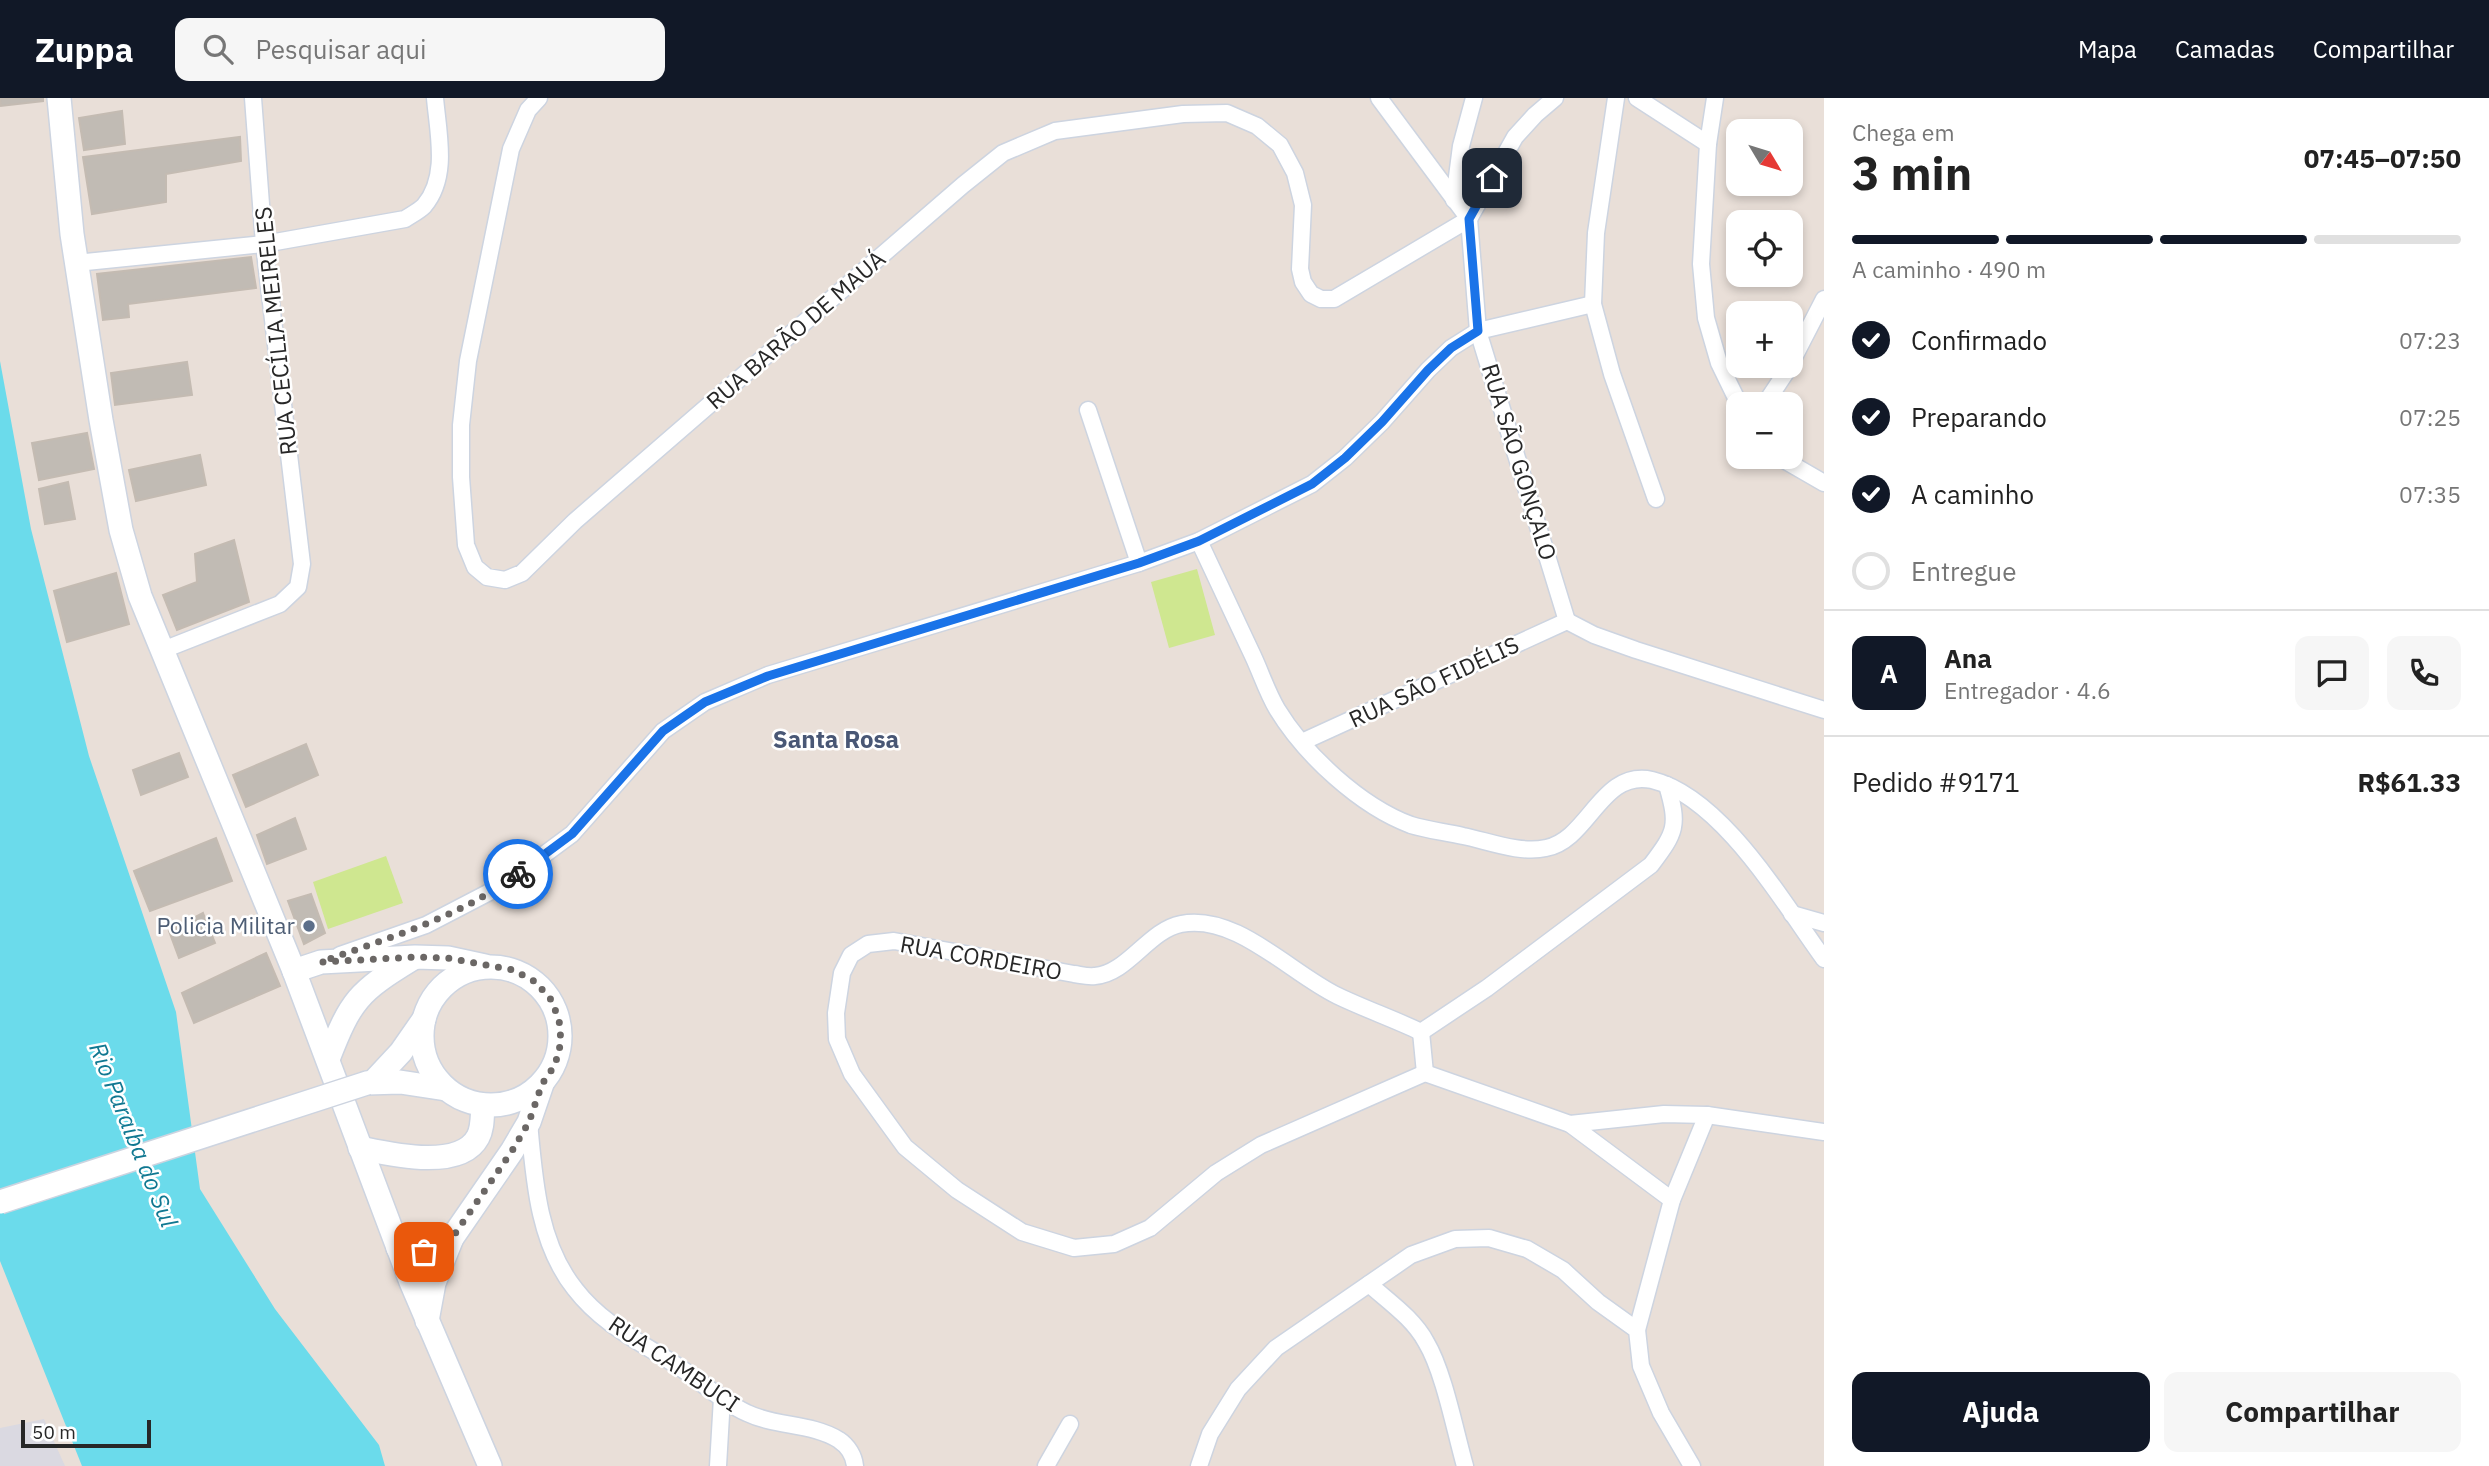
<!DOCTYPE html>
<html lang="pt">
<meta charset="utf-8">
<style>
body{margin:0;font-family:"IBM Plex Sans",sans-serif;background:#f6f6f6;color:#222;height:100vh;display:flex;flex-direction:column;font-size:26px;white-space:nowrap}
*{box-sizing:border-box;margin:0}
p{font-size:23px;color:#767676}
.icon{flex:none;width:38px;height:38px;fill:none;stroke:currentColor;stroke-width:2;stroke-linecap:round;stroke-linejoin:round}
.map{position:relative;flex:1;overflow:hidden}
.drawer{display:flex;flex-direction:column;background:#fff;width:665px}
.drawer>*{flex:none}
.needle{width:46px;rotate:128deg}
.controls{position:absolute;left:1726px;top:21px;display:grid;gap:14px}
.controls a{display:grid;place-items:center;width:77px;height:77px;border-radius:14px;background:#fff;box-shadow:0 4px 10px #0003;font-size:35px}
.scale{position:absolute;left:21px;bottom:18px;width:130px;box-sizing:border-box;padding-left:7px;border:4px solid #272727;border-top:0;font-size:19px;line-height:24px;white-space:nowrap;color:#272727;-webkit-text-stroke:5px #fff;paint-order:stroke}
.pin{position:absolute;display:grid;place-items:center;width:60px;height:60px;color:#fff;margin:-30px;border-radius:14px;box-shadow:0 4px 10px #0006}
.courier{position:absolute;display:grid;place-items:center;width:70px;height:70px;margin:-35px;border:5px solid #1a73e8;border-radius:50%;background:#fff;color:#222;box-shadow:0 2px 9px #0007}
.summary em{font-style:normal;font-weight:700}
.summary div{display:flex;flex-direction:column-reverse}
.summary{display:flex;align-items:center;justify-content:space-between;height:119px;padding:0 28px}
h1{font-size:46px;font-weight:700;line-height:52px}
.bar{display:grid;grid-template-columns:repeat(4,1fr);gap:10px 7px;align-content:center;height:84px;padding:0 28px}
.bar i{height:9px;border-radius:5px;background:#e0e0e0}
.bar .on{background:#111827}
.bar p{grid-column:span 4}
.line{display:flex;align-items:center;gap:18px;padding:0 28px;border-top:2px solid #e0e0e0}
.line div{flex:1}
.round{display:grid;place-items:center;flex:none;width:74px;height:74px;border-radius:14px;background:#f6f6f6}
ol{padding:0 28px;list-style:none}
li{display:flex;align-items:center;gap:21px;height:77px}
li p{margin-inline-start:auto}
li .icon{padding:7px;border-radius:50%;background:#111827;color:#fff;stroke-width:4}
li:last-child{color:#767676}
li i{width:38px;height:38px;border:4px solid #e0e0e0;border-radius:50%}
.action{display:flex;gap:14px;margin-top:auto;padding:14px 28px}
.action a{flex:1;height:80px;border-radius:14px;background:#111827;color:#fff;font-size:28px;font-weight:700;line-height:80px;text-align:center}
.action a+a{background:#f6f6f6;color:#222}
header{display:flex;align-items:center;gap:42px;box-sizing:border-box;height:98px;padding:0 35px;background:#111827;color:#fff}
header strong{font-size:33px}
nav{display:flex;gap:38px;margin-inline-start:auto;font-size:24px}
.search{width:490px;height:63px;background:#f6f6f6;display:flex;align-items:center;gap:18px;box-sizing:border-box;padding:0 24px;border-radius:14px;color:#767676;font-size:26px}
main{display:flex;flex:1;min-height:0}
.map>svg:first-child{display:block}
</style>
<header>
<strong>Zuppa</strong>
<div class="search"><svg class="icon" aria-label="search" viewBox="0 0 24 24"><circle cx="10" cy="10" r="6"/><path d="M15 15l6 6"/></svg>Pesquisar aqui</div>
<nav><a>Mapa</a><a>Camadas</a><a>Compartilhar</a></nav>
</header>
<main>
<div class="map">
<svg width="1824" height="1368" viewBox="0 0 1824 1368">
<rect width="100%" height="100%" fill="#e9dfd8"/>
<path fill="#dad9e1" d="M 44,1321 L 65,1368 L 0,1368 L 0,1330 Z"/>
<g fill="#cfe790">
<path d="M 1197,471 L 1215,537 L 1169,550 L 1151,484 Z"/>
<path d="M 386,758 L 403,805 L 328,831 L 313,784 Z"/>
</g>
<path fill="#6bdbeb" d="M 0,263 L 31,431 L 89,658 L 176,914 L 200,1091 L 275,1211 L 379,1347 L 385,1368 L 82,1368 L 0,1163 Z"/>
<g fill="#c1bbb4" stroke="#c4bbb2" stroke-width="2">
<path d="M 0,0 L 43,0 L 43,3 L 1,8 Z"/>
<path d="M 122,13 L 125,46 L 84,52 L 79,20 Z"/>
<path d="M 240,39 L 241,63 L 166,76 L 166,104 L 92,116 L 83,59 Z"/>
<path d="M 251,159 L 256,190 L 128,206 L 129,219 L 103,222 L 97,176 Z"/>
<path d="M 187,264 L 192,297 L 115,307 L 111,275 Z"/>
<path d="M 87,335 L 94,371 L 39,382 L 32,345 Z"/>
<path d="M 200,357 L 206,387 L 136,403 L 129,372 Z"/>
<path d="M 68,384 L 75,421 L 45,426 L 39,391 Z"/>
<path d="M 234,442 L 249,504 L 177,532 L 163,497 L 197,484 L 195,456 Z"/>
<path d="M 116,475 L 129,526 L 67,544 L 54,493 Z"/>
<path d="M 306,646 L 318,677 L 246,709 L 233,677 Z"/>
<path d="M 179,655 L 188,679 L 141,697 L 133,672 Z"/>
<path d="M 295,720 L 306,751 L 267,766 L 257,737 Z"/>
<path d="M 216,740 L 232,783 L 150,813 L 134,773 Z"/>
<path d="M 311,796 L 325,835 L 304,846 L 288,803 Z"/>
<path d="M 203,815 L 215,845 L 179,860 L 169,833 Z"/>
<path d="M 266,855 L 280,888 L 194,925 L 182,895 Z"/>
</g>
<g fill="none" stroke-linecap="round" stroke-linejoin="round">
<defs>
<g id="street">
<path d="M 539,0 L 528,12 L 511,51 L 468,263 L 461,327 L 461,379 L 466,447 L 475,469 L 487,479 L 505,482 L 522,475 L 575,423 L 963,87 L 1003,55 L 1055,33 L 1183,16 L 1227,15 L 1257,28 L 1280,47 L 1295,75 L 1303,107 L 1300,171 L 1303,184 L 1311,196 L 1321,201 L 1334,201 L 1469,121 L 1515,39 L 1535,17 L 1555,0"/>
<path d="M 1379,0 L 1469,121"/>
<path d="M 1616,0 L 1596,135 L 1593,206 L 1612,276 L 1656,401"/>
<path d="M 1637,0 L 1708,46"/>
<path d="M 1715,0 L 1708,46 L 1701,166 L 1706,220 L 1719,265 L 1739,306"/>
<path d="M 1454,102 L 1461,48 L 1474,0"/>
<path d="M 1469,121 L 1478,233 L 1567,523"/>
<path d="M 76,165 L 264,146 L 405,121 C 411,117 419,113 424,108 C 449,79 438,35 435,0"/>
<path d="M 1790,267 L 1824,201"/>
<path d="M 1765,306 L 1790,268"/>
<path d="M 1088,312 L 1139,465"/>
<path d="M 1779,359 L 1824,385"/>
<path d="M 1199,443 C 1217,482 1235,520 1253,558 C 1261,575 1267,594 1277,611 C 1305,657 1360,708 1411,727 C 1427,732 1446,734 1463,738 C 1488,743 1520,756 1546,750 C 1589,742 1601,671 1652,682 C 1722,699 1783,805 1824,861"/>
<path d="M 1567,523 L 1594,537 L 1636,552 L 1824,612"/>
<path d="M 163,552 L 280,506 L 298,489 L 302,466 L 264,146 L 253,0"/>
<path d="M 1302,644 L 1567,523"/>
<path d="M 1792,816 L 1824,825"/>
<path d="M 340,857 L 426,827 L 503,787 L 572,736 L 663,633 L 705,604 L 768,577 L 1139,465 L 1199,443 L 1312,386 L 1345,360 L 1382,324 L 1428,272 L 1451,250 L 1478,233 L 1593,206"/>
<path d="M 1421,934 C 1394,921 1365,911 1338,898 C 1290,875 1236,815 1181,826 C 1149,832 1127,876 1095,878 C 1088,879 1081,877 1074,876 L 894,843 L 868,846 L 851,857 L 842,875 L 836,915 L 837,941 L 852,976 L 905,1049 L 957,1092 L 1022,1134 L 1074,1150 L 1114,1146 L 1150,1130 L 1216,1075 L 1261,1047 L 1425,975 L 1570,1026 L 1672,1102"/>
<path d="M 1421,934 L 1487,890 L 1651,767 C 1676,734 1679,728 1667,687"/>
<path d="M 1421,934 L 1425,975"/>
<path d="M 529,1024 C 534,1080 538,1145 575,1191 C 604,1229 647,1247 685,1273 C 706,1288 725,1305 747,1315 C 776,1329 812,1325 839,1342 C 848,1348 854,1358 855,1368"/>
<path d="M 1570,1026 L 1664,1016 L 1707,1017 L 1824,1034"/>
<path d="M 1369,1186 C 1389,1204 1413,1220 1426,1244 C 1444,1274 1455,1333 1465,1368"/>
<path d="M 1637,1232 L 1672,1102 L 1707,1017"/>
<path d="M 718,1368 L 722,1300"/>
<path d="M 1046,1368 L 1070,1326"/>
<path d="M 1199,1368 L 1210,1336 L 1238,1291 L 1276,1250 L 1411,1157 L 1455,1141 L 1489,1140 L 1527,1151 L 1563,1172 L 1598,1204 L 1637,1232 L 1641,1268 L 1661,1315 L 1692,1368"/>
</g>
<g id="secondary">
<path d="M 59,0 L 72,136 L 101,322 L 121,432 L 140,498 L 294,873 L 411,1184 L 490,1368"/>
<circle cx="491" cy="938" r="69"/>
<path d="M 294,873 L 321,864 L 415,859 L 448,860 L 485,868"/>
<path d="M 328,961 C 351,902 358,894 412,861"/>
<path d="M 374,983 L 401,954 L 424,921"/>
<path d="M 367,985 L 400,984 L 446,991"/>
<path d="M 360,1050 C 389,1056 460,1073 478,1039 C 483,1030 482,1018 483,1007"/>
<path d="M 398,1150 L 424,1154 L 452,1140"/>
<path d="M 427,1223 L 434,1185 L 452,1140 L 512,1053 L 529,1024 L 542,986"/>
</g>
</defs>
<use href="#street" stroke="#cdd4e0" stroke-width="19"/>
<use href="#secondary" stroke="#cdd4e0" stroke-width="26"/>
<use href="#street" stroke="#fff" stroke-width="16"/>
<use href="#secondary" stroke="#fff" stroke-width="23"/>
<defs>
<path id="secondary-bridge" d="M 0,1104 L 367,985"/>
</defs>
<use href="#secondary-bridge" stroke="#cdd4e0" stroke-width="26" stroke-linecap="butt"/>
<use href="#secondary-bridge" stroke="#fff" stroke-width="23"/>
</g>
<g fill="none" stroke-linecap="round" stroke-linejoin="round">
<path stroke="#6b6765" stroke-width="7" stroke-dasharray="0 12.6" d="M 424,1154 L 452,1140 L 512,1053 L 529,1024 L 542,986 L 555,967 L 561,944 L 559,921 L 550,900 L 534,883 L 513,872 L 448,860 L 415,859 L 321,864 C 388,840 460,819 518,776"/>
<path stroke="#1a73e8" stroke-width="9" d="M 518,776 L 572,736 L 663,633 L 705,604 L 768,578 L 1139,465 L 1199,443 L 1312,386 L 1345,360 L 1382,324 L 1428,272 L 1451,250 L 1478,233 L 1469,121 L 1492,80"/>
</g>
<circle fill="#5c6f8a" stroke="#fff" stroke-width="2.5" cx="309" cy="828" r="7"/>
<g text-anchor="middle" stroke-width="5" stroke-linejoin="round" paint-order="stroke">
<g font-size="23" fill="#272727" stroke="#fff">
<text transform="translate(796 232) rotate(-41)" y="8">RUA BARÃO DE MAUÁ</text>
<text transform="translate(276 233) rotate(-96)" y="8">RUA CECÍLIA MEIRELES</text>
<text transform="translate(1519 364) rotate(73)" y="8">RUA SÃO GONÇALO</text>
<text transform="translate(1434 584) rotate(-25)" y="8">RUA SÃO FIDÉLIS</text>
<text transform="translate(981 860) rotate(10)" y="8">RUA CORDEIRO</text>
<text transform="translate(674 1266) rotate(34)" y="8">RUA CAMBUCI</text>
</g>
<g font-size="23" fill="#4e5e75" stroke="#fff" text-anchor="end">
<text x="295" y="836">Policia Militar</text>
</g>
<g font-size="24" font-weight="bold" fill="#495775" stroke="#fff">
<text x="836" y="650">Santa Rosa</text>
</g>
<g font-size="24" font-style="italic" fill="#107891" stroke="#fff">
<text transform="translate(133 1037) rotate(68)" y="8">Rio Paraíba do Sul</text>
</g>
</g>
</svg>
<div class="controls">
<a><svg class="needle" viewBox="-14 -14 28 28"><path d="M0-13l5 13h-10z" fill="#e53935"/><path d="M0 13l5-13h-10z" fill="#767676"/></svg></a>
<a><svg class="icon" aria-label="locate" viewBox="0 0 24 24"><circle cx="12" cy="12" r="6"/><path d="M12 2v4M12 18v4M2 12h4M18 12h4"/></svg></a>
<a>+</a>
<a>−</a>
</div>
<div class="scale">50 m</div>
<div class="pin" style="left:424px;top:1154px;background:#ea580c"><svg class="icon" aria-label="bag" viewBox="0 0 24 24"><path d="M5 8h14l-1 12H6zM9 8a3 3 0 0 1 6 0"/></svg></div>
<div class="pin" style="left:1492px;top:80px;background:#1f2937"><svg class="icon" aria-label="home" viewBox="0 0 24 24"><path d="M3 11l9-7 9 7M6 9v11h12V9"/></svg></div>
<div class="courier" style="left:518px;top:776px"><svg class="icon" aria-label="bike" viewBox="0 0 24 24"><circle cx="6" cy="16" r="4"/><circle cx="18" cy="16" r="4"/><path d="M6 16l4-8h5l3 8M10 8l3 8H6M13 5h3"/></svg></div>
</div>
<section class="drawer">
<div class="summary"><div><h1>3 min</h1><p>Chega em</p></div><em>07:45–07:50</em></div>
<div class="bar"><i class="on"></i><i class="on"></i><i class="on"></i><i></i><p>A caminho · 490 m</p></div>
<ol>
<li><svg class="icon" aria-label="check" viewBox="0 0 24 24"><path d="M5 12l5 5 9-10"/></svg>Confirmado<p>07:23</p></li>
<li><svg class="icon" aria-label="check" viewBox="0 0 24 24"><path d="M5 12l5 5 9-10"/></svg>Preparando<p>07:25</p></li>
<li><svg class="icon" aria-label="check" viewBox="0 0 24 24"><path d="M5 12l5 5 9-10"/></svg>A caminho<p>07:35</p></li>
<li><i></i>Entregue</li>
</ol>
<div class="line" style="height:126px"><b class="round" style="background:#111827;color:#fff">A</b><div><b>Ana</b><p>Entregador · 4.6</p></div><a class="round"><svg class="icon" aria-label="chat" viewBox="0 0 24 24"><path d="M4 5h16v11H9l-5 4z"/></svg></a><a class="round"><svg class="icon" aria-label="phone" viewBox="0 0 24 24"><path d="M5 4h4l2 5-3 2q2 4 5 5l2-3 5 2v4C11 20 4 13 5 4z"/></svg></a></div>
<div class="line" style="height:91px"><div>Pedido #9171</div><b>R$61.33</b></div>
<div class="action"><a>Ajuda</a><a>Compartilhar</a></div>
</section>
</main>
